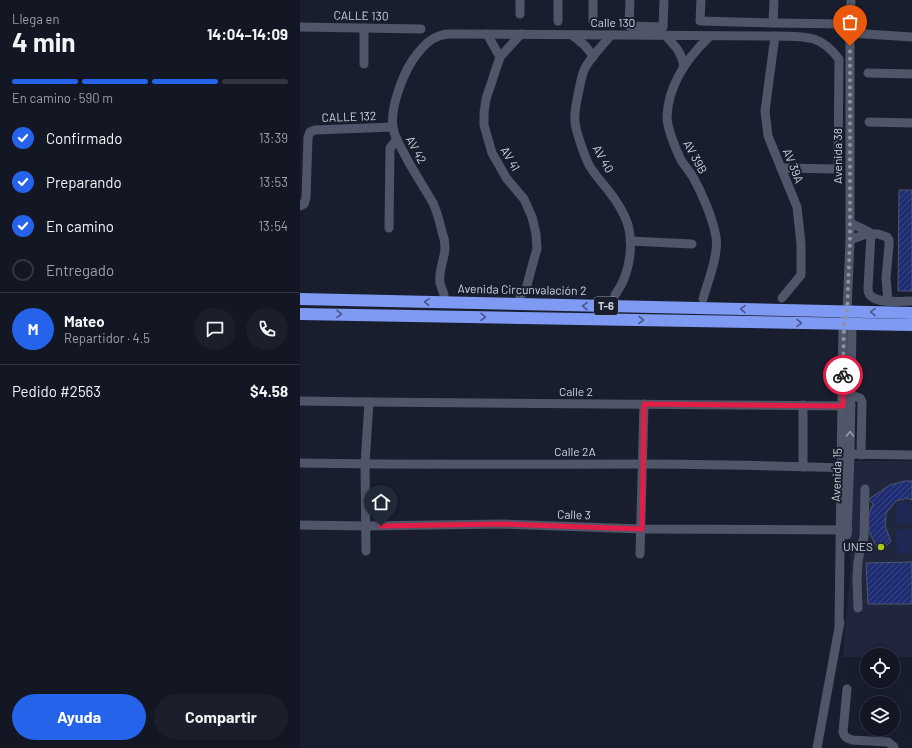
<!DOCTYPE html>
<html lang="es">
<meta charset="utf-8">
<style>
body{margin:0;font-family:Barlow,sans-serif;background:#1c1f2b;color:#f1f3f6;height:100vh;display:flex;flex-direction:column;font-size:15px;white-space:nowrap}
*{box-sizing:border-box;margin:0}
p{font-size:13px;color:#9d9fa6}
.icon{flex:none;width:22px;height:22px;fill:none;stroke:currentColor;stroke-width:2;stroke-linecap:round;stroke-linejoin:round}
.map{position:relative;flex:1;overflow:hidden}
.panel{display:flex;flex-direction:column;background:#131623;width:300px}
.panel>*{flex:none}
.tools{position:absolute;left:560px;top:648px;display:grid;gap:8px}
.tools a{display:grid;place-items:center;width:40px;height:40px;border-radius:50%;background:#131623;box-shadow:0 4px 16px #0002,0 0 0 1px #323541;font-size:20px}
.pin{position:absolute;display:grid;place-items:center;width:34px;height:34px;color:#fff;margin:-41px -17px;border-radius:50% 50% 50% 0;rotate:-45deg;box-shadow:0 0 4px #0007}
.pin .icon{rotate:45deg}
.courier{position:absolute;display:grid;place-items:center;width:40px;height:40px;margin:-20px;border:3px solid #e11d48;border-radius:50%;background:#fff;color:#222;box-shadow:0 1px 5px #0007}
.headline em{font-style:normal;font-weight:700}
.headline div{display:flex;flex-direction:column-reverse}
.headline{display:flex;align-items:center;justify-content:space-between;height:68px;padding:0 12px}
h1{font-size:26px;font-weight:700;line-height:30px}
.bar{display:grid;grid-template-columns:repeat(4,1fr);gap:6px 4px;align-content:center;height:48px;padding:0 12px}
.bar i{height:5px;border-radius:3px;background:#323541}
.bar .current{background:#2563eb}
.bar p{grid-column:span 4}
.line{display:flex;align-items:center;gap:10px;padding:0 12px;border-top:1px solid #323541}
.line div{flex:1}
.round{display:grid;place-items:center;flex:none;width:42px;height:42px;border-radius:21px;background:#1c1f2b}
ol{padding:0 12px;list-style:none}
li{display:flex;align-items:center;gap:12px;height:44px}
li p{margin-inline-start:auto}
li .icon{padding:4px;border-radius:50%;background:#2563eb;color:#fff;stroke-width:4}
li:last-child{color:#9d9fa6}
li i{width:22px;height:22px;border:2px solid #323541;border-radius:50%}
.action{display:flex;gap:8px;margin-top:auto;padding:8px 12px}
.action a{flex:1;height:46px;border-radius:24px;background:#2563eb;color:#fff;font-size:16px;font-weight:700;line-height:46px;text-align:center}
.action a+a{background:#1c1f2b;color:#f1f3f6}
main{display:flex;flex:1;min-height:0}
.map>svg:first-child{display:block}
</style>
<main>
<section class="panel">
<div class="headline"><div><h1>4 min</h1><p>Llega en</p></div><em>14:04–14:09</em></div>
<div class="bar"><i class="current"></i><i class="current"></i><i class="current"></i><i></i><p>En camino · 590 m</p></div>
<ol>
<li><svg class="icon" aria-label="check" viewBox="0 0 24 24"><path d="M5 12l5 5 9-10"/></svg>Confirmado<p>13:39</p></li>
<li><svg class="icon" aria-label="check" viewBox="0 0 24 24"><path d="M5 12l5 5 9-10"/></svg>Preparando<p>13:53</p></li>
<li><svg class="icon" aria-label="check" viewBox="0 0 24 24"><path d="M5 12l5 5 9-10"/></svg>En camino<p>13:54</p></li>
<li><i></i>Entregado</li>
</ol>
<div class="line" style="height:72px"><b class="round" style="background:#2563eb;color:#fff">M</b><div><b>Mateo</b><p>Repartidor · 4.5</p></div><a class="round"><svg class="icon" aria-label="chat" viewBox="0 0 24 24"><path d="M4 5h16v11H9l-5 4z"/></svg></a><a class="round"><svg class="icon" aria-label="phone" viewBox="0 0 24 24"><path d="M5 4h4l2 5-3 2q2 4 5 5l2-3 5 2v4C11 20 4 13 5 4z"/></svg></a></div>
<div class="line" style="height:52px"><div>Pedido #2563</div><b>$4.58</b></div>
<div class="action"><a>Ayuda</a><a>Compartir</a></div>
</section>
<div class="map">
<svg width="612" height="748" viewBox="0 0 612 748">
<defs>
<pattern id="building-hatch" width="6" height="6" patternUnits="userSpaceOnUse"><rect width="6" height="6" fill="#1e2c73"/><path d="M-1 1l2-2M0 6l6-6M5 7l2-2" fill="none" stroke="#3e4a86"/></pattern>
</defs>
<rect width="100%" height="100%" fill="#191e2f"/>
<path fill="#1f263d" d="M 555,461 L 612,461 L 612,657 L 593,657 L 593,655 L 567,655 L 567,657 L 543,657 L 551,563 L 549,530 Z"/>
<g fill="#1d2954">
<path d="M 611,502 L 612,524 L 597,524 L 597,503 Z"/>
<path d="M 611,529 L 611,553 L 597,553 L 596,530 Z"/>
</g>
<g fill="url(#building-hatch)" stroke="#50576b">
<path d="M 599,190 L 612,190 L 612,291 L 598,291 Z"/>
<path d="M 605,481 L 612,481 L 612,500 L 607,498 L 596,501 L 586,513 L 585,526 L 591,541 L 582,550 L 575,544 L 569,531 L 568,517 L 573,504 L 569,499 L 590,485 Z"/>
<path d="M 612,562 L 612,604 L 568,604 L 566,563 Z"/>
</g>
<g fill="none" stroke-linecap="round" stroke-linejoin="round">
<g stroke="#4f5669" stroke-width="9">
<path d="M 293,0 L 293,21"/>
<path d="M 330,0 L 329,26 L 363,27 L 364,0"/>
<path d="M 401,0 L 400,21 L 473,23 L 550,24"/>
<path d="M 220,14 L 220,0"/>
<path d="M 258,21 L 258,0"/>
<path d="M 473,23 L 474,0"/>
<path d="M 0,27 L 121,29"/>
<path d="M 550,33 L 612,37"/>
<path d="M 187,34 L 200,57"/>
<path d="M 272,35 C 281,42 288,47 293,57"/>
<path d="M 311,35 C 303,45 291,57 285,68 C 281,76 280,86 278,95 C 276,104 274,113 275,122 C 276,132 284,154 288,163 C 293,173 301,181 308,190 C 315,199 323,211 327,222 C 333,240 331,263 323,281 C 321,286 318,290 315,295"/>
<path d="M 365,35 C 375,46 381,51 384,66"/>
<path d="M 475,36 L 465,111 L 468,136 L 497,207 L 501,244 L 501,275 L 482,298"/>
<path d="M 64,64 L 64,28"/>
<path d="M 568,73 L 612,74"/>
<path d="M 569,122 L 612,123"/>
<path d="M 0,206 L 4,204 L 6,198 L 8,137 L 10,132 L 15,130 L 93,127"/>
<path d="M 550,223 C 557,227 566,229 571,234"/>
<path d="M 89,228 L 90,148 L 97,139"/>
<path d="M 571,234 L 568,287 C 568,291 568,294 571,296 C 579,304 601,301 612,301"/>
<path d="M 550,240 L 566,234 L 578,234 L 587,237 L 589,240 L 589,245 L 586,278 L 588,301"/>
<path d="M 330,241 L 392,244"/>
<path d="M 144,295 C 143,291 141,287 140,283 C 138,271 145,259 145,247 C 145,242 144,237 142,232 C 140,223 137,212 133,203 C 125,189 116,175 108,161 C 103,150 95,140 93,128 C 90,108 102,77 112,61 C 121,48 132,34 150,34 L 475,36 C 504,37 519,33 539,59 L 538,169 L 481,168"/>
<path d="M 220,296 L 226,289 L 234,259 L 237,249 L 236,234 L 232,217 L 224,199 L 207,179 L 192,153 L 184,125 L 184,113 L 186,99 L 200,57 L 221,34"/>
<path d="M 403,299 C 408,281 419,254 416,237 C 413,219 402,193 393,177 C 389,171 385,166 381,160 C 376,150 367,128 367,117 C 368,85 388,57 410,36"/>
<path d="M 551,395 L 560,398 L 562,402 L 561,455"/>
<path d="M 0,401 L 69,402 L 551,406"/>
<path d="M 503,405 L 503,467"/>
<path d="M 545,454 L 612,455"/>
<path d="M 0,463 C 114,465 227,464 341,464 C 411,464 480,466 549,468"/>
<path d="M 0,525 L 66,526 L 203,524 L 341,529 L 548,530"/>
<path d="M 547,535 L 550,454 L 552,324 L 550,319"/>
<path d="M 66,551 L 65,464 L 69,402"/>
<path d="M 340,554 L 344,404"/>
<path d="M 558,608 L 557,579 L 558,562 L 560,551 L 564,537 L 565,489"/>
<path d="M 539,626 L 543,323 L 547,312 L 550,240 L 550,24 L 551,0"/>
<path d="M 547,689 L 543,732 C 545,738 547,738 552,740 L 588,742 L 593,746 L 594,748"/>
<path d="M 517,748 L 540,622"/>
</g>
<g stroke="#7f9af3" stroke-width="12">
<path d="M 0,299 L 612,313"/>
<path d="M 0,314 L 612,325"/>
</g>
</g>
<defs><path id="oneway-chevron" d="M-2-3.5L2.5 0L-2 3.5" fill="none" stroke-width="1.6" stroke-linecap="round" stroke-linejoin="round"/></defs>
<g stroke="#475687">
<use href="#oneway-chevron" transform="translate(127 302) rotate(-179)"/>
<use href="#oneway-chevron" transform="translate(285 306) rotate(-179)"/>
<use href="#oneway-chevron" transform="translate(443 309) rotate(-179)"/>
<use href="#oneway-chevron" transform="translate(573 312) rotate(-179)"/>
<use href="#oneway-chevron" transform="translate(39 314) rotate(1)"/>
<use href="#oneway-chevron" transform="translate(183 317) rotate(1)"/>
<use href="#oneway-chevron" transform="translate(341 320) rotate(1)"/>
<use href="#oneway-chevron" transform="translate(499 323) rotate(1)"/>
</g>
<use stroke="#959aa9" href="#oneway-chevron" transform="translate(550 434) rotate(-89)"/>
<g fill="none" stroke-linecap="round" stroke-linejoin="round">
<path stroke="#8f93a1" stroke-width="4" stroke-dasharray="0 7.2" d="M 543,375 L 544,323 L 547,312 L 550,240 L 550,46"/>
<path stroke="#e11d48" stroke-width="5" d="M 81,526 L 203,524 L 342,529 L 344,404 L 543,406 L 543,375"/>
</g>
<circle fill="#aac718" stroke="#191e2f" stroke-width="1.5" cx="581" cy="547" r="4"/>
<g text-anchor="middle" stroke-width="4" stroke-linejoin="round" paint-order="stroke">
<rect fill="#191e2f" stroke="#989caa" stroke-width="1" x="294" y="297" width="24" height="18" rx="3"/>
<g font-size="11" font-weight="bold" fill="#ced2de">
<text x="306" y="310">T-6</text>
</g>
<g font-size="12" fill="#ced2de" stroke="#191e2f">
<text transform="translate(61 16) rotate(1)" y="4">CALLE 130</text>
<text x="313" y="27">Calle 130</text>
<text transform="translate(49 117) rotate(-2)" y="4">CALLE 132</text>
<text transform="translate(116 150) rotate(62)" y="4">AV 42</text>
<text transform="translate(538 156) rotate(-90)" y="4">Avenida 38</text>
<text transform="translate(395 157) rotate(61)" y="4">AV 39B</text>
<text transform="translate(210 159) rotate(60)" y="4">AV 41</text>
<text transform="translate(303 159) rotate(61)" y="4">AV 40</text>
<text transform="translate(493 166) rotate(68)" y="4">AV 39A</text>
<text transform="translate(222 290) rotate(1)" y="4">Avenida Circunvalación 2</text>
<text x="276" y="396">Calle 2</text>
<text x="275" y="456">Calle 2A</text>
<text transform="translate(537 475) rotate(-88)" y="4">Avenida 15</text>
<text transform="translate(274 515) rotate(2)" y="4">Calle 3</text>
</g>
<g font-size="12" fill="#ced2de" stroke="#191e2f" text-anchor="end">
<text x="573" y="551">UNES</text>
</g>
</g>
</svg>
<div class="tools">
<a><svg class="icon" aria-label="locate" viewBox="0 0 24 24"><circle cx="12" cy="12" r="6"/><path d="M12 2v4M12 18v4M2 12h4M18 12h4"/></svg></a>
<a><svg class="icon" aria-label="layers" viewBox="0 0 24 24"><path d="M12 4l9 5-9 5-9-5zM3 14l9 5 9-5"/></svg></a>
</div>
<div class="pin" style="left:550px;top:46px;background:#ea580c"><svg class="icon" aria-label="bag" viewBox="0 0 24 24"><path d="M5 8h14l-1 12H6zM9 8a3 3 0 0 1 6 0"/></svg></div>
<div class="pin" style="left:81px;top:526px;background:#1f2937"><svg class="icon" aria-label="home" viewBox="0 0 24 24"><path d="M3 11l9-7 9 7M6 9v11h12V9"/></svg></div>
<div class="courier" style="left:543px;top:375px"><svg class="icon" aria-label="bike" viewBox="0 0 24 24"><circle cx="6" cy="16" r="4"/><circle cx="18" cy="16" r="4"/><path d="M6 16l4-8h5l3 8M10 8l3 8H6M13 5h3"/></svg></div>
</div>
</main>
